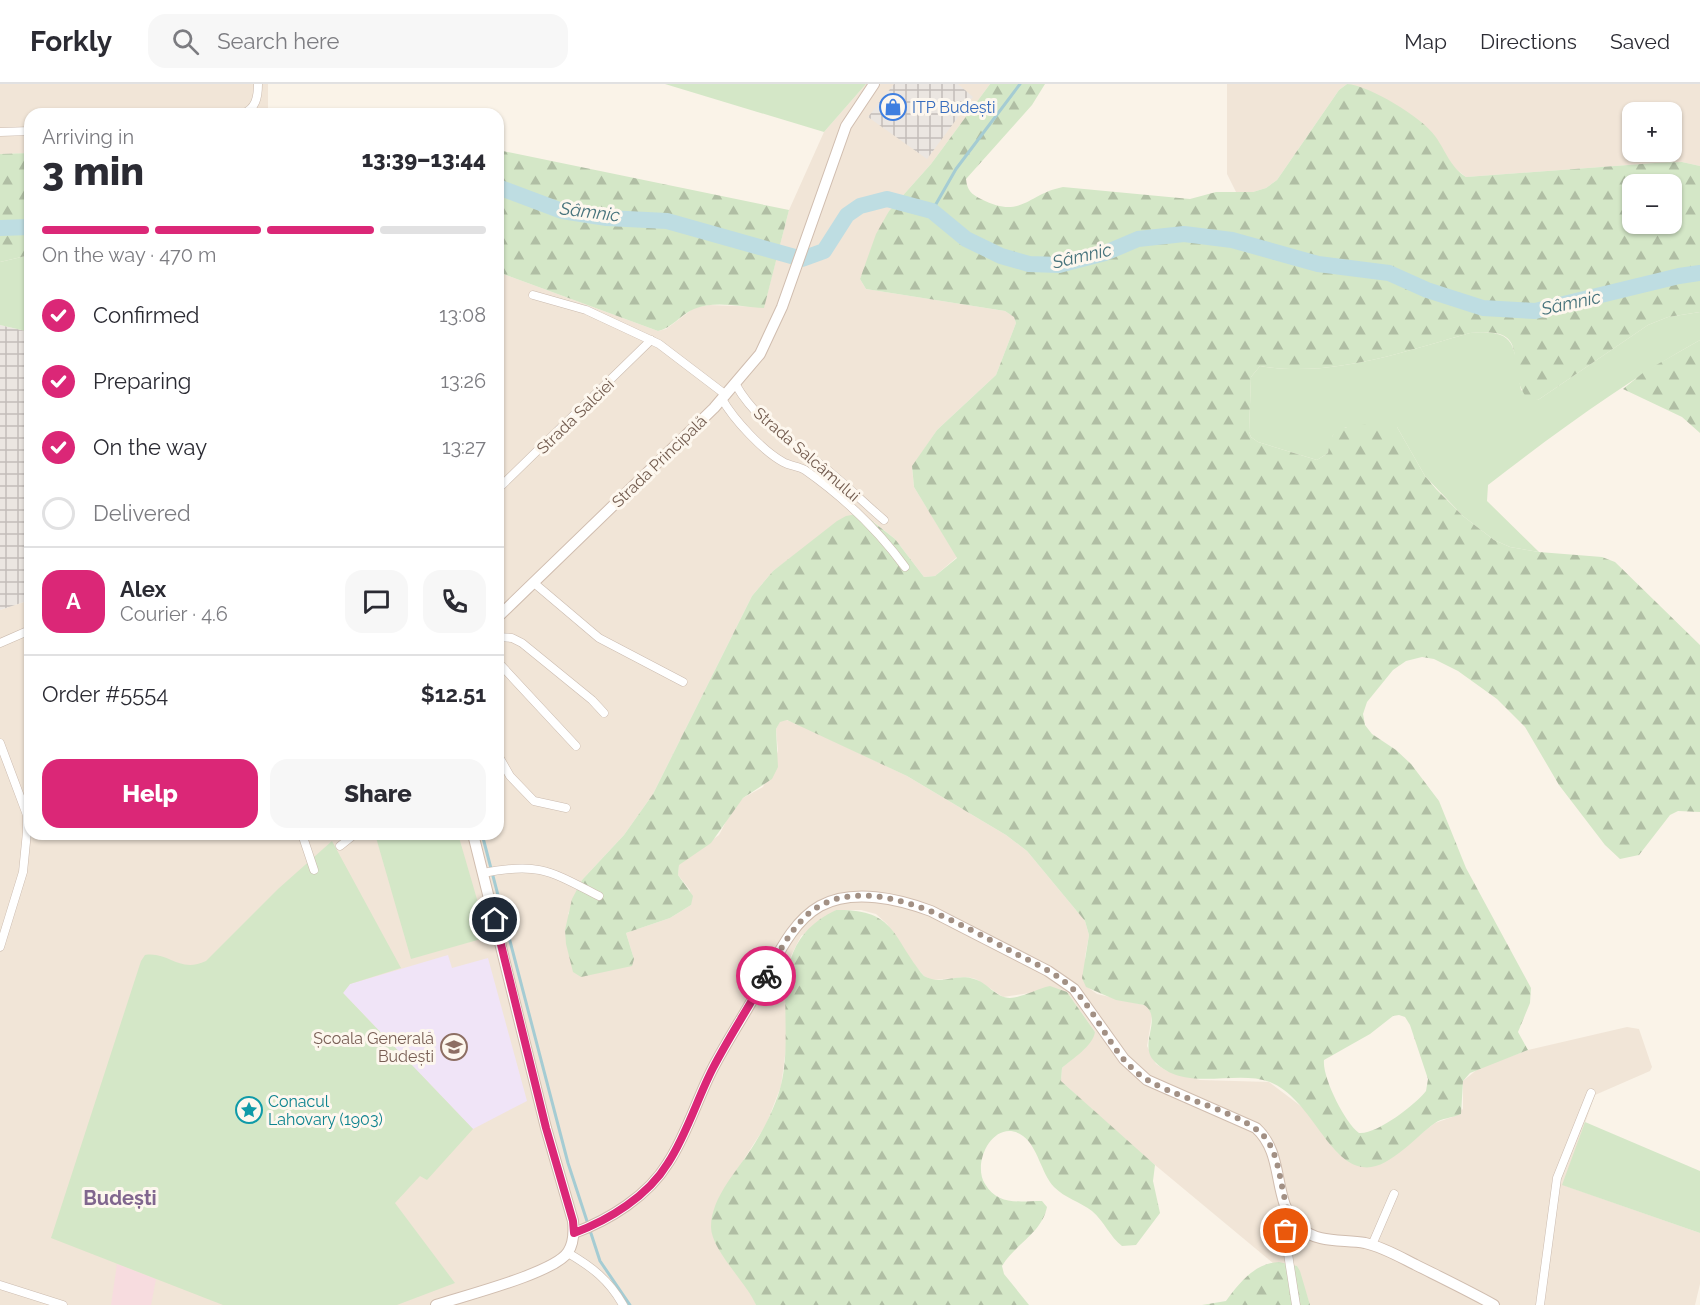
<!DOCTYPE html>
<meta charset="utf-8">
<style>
body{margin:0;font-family:Raleway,sans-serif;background:#f7f7f7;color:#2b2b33;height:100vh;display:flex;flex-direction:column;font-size:22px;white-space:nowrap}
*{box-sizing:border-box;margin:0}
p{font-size:20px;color:#7c7c81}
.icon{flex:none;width:33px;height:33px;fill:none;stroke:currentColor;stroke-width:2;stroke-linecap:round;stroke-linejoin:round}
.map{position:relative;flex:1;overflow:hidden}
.drawer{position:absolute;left:24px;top:24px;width:480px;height:732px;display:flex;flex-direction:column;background:#fff;border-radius:18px;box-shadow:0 2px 4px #0004}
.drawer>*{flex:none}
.controls{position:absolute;left:1622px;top:18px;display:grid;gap:12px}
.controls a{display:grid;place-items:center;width:60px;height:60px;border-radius:12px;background:#fff;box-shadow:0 2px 4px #0004;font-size:30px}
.pin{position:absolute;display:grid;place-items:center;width:51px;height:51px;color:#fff;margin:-26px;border:3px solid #fff;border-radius:50%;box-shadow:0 2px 6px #0007}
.courier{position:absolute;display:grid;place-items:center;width:60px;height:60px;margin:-30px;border:4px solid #db2777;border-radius:50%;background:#fff;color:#222;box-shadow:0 2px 8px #0007}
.head em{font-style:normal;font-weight:800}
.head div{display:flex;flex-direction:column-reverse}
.head{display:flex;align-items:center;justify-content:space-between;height:102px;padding:0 18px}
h1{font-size:39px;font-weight:800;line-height:45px}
.bar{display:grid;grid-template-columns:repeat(4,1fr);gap:9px 6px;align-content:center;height:72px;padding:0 18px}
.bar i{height:8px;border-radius:4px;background:#e1e1e2}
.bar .selected{background:#db2777}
.bar p{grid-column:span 4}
.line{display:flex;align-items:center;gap:15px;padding:0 18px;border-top:2px solid #e1e1e2}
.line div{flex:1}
.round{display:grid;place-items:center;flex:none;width:63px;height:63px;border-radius:18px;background:#f7f7f7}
ol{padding:0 18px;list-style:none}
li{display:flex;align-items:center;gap:18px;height:66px}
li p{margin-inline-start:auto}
li .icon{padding:6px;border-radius:50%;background:#db2777;color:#fff;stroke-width:4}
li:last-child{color:#7c7c81}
li i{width:33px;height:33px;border:3px solid #e1e1e2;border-radius:50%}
.cta{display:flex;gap:12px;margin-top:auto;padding:12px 18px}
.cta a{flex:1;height:69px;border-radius:18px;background:#db2777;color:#fff;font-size:24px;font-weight:800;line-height:69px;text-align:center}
.cta a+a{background:#f7f7f7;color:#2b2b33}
header{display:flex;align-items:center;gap:36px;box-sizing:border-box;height:84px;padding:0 30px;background:#fff;border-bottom:2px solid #e1e1e2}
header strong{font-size:28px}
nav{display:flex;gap:33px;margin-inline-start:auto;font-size:21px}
.search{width:420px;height:54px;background:#f7f7f7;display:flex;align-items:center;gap:15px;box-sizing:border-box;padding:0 21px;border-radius:18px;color:#7c7c81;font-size:22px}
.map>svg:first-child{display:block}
</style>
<header>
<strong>Forkly</strong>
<div class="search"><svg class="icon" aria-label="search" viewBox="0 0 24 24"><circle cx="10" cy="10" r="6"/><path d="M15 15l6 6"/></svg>Search here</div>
<nav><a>Map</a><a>Directions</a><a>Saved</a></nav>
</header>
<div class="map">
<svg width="1700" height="1221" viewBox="0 0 1700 1221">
<defs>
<pattern id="industrial-grid" width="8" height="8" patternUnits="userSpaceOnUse" patternTransform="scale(1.5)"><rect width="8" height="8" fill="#ebe6e1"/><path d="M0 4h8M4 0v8" fill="none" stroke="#c3bdb9"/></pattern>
<pattern id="forest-firs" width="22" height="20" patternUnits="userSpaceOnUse" patternTransform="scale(1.5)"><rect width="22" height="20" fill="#d4e7c7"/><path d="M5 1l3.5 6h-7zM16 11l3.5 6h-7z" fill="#b0bea4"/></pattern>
</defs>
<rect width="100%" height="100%" fill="#faf3e8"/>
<g fill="#f1e5d7" fill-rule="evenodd">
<path d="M 0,0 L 268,0 L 268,30 L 30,30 L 30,69 L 0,70 Z"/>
<path d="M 866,0 L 990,0 L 931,80 L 889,127 L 860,195 L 866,205 L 1005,227 L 1014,233 L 1016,239 L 996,291 L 937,346 L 912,383 L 914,403 L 957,473 L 935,492 L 924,493 L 895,455 L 874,438 L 820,452 L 773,487 L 752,512 L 653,710 L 624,751 L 582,796 L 568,830 L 634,875 L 626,849 L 670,834 L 691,821 L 690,806 L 678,791 L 679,780 L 719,751 L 732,726 L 743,714 L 763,703 L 778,667 L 776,645 L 780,637 L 786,636 L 798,640 L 907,692 L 1006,751 L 1027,767 L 1085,837 L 1089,851 L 1085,873 L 1086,902 L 1097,910 L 1144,921 L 1150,925 L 1152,932 L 1147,962 L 1156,980 L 1167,987 L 1200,996 L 1269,998 L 1306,1026 L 1338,1069 L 1363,1083 L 1384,1078 L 1435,1039 L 1455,1032 L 1463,1025 L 1463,997 L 1479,984 L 1528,966 L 1627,943 L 1639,945 L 1652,983 L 1650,987 L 1595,1011 L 1563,1101 L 1700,1149 L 1700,1200 L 1695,1221 L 1310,1221 L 1297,1182 L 1273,1179 L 1137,1066 L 1061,997 L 1062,984 L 1084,964 L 1095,948 L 1067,908 L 1030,909 L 1003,913 L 976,895 L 967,893 L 932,896 L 924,892 L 914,880 L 887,840 L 876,830 L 861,826 L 836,826 L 801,852 L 791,872 L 786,894 L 787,957 L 781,1002 L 766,1041 L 719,1114 L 756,1221 L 0,1221 L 0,526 L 30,516 L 30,750 L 498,750 L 498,194 L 503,190 L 658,247 L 666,245 L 694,224 L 709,221 L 764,223 L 789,126 L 824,48 Z"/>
<path d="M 1227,0 L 1700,0 L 1700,82 L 1682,78 L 1655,79 L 1466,93 L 1347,0 L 1339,6 L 1277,96 L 1266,104 L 1253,108 L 1236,108 L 1227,90 ZM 1632,28 L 1671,28 L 1671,68 L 1632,68 Z"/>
</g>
<g fill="url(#industrial-grid)">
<path d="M 894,0 L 958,0 L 973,13 L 927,75 L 868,33 Z"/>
<path d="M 0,241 L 30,248 L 30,516 L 0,526 Z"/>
</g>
<path fill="#f0e4f7" d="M 448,871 L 452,884 L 488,874 L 527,1017 L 473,1045 L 343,909 L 350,900 Z"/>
<path fill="#f7dcdf" d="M 117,1180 L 156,1195 L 151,1221 L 111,1221 Z"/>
<g fill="#d4e7c7">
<path d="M 665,0 L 866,0 L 824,48 Z"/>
<path d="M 30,171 L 30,248 L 0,241 L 0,178 Z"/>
<path d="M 1700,228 L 1700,256 C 1626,297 1555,349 1488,401 L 1487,417 L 1539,468 L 1510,463 L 1494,456 L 1463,432 L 1425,392 L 1397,343 L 1346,343 L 1333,351 L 1328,369 L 1317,376 L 1258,358 L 1251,353 L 1249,348 L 1251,293 L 1260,282 C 1332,294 1402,268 1470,249 C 1520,244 1513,265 1521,306 L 1538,316 L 1648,241 L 1668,233 Z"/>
<path d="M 375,750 L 458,750 L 488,853 L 411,875 Z"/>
<path d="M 332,757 L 401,884 L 350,900 L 343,909 L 473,1045 L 427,1096 L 420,1092 L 395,1119 L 455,1199 L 397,1221 L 223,1221 L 51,1154 L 141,877 L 145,871 C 169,867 179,890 206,877 L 278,805 Z"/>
<path d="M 1585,1038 L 1700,1087 L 1700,1149 L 1562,1101 Z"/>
</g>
<g fill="url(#forest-firs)" fill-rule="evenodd">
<path d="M 990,0 L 1045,0 L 1032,21 L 966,95 C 967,106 971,110 981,115 C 1022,136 1027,110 1063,103 L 1190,115 L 1216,108 L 1253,108 L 1266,104 L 1277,96 L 1339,6 L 1347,0 C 1369,1 1423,34 1435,52 C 1446,67 1450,83 1466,93 L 1655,79 L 1682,78 L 1700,82 L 1700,228 L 1668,233 L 1648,241 L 1538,316 L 1527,314 C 1502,280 1536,242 1470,249 C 1402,268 1332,294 1260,282 L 1251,293 L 1249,348 L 1251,353 L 1258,358 L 1317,376 L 1328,369 C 1329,364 1330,356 1333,351 C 1340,338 1384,340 1397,343 L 1425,392 L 1436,405 L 1463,432 L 1494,456 L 1510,463 L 1539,468 L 1602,473 L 1615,478 L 1700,561 L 1700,728 L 1678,727 L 1670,731 L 1639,771 L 1620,775 L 1605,761 L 1559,701 L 1525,643 L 1497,615 L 1458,587 L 1434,575 L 1422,573 L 1406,577 L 1393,586 L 1367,618 L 1363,630 L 1365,641 L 1372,650 L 1396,666 L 1411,680 L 1439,717 L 1466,784 L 1531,904 L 1530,919 L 1518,948 L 1528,966 L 1470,989 L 1463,997 L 1461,1030 C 1452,1034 1442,1034 1435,1039 C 1416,1052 1387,1088 1362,1083 C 1327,1077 1310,1014 1270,998 C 1235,985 1186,1009 1155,978 C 1137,961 1164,934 1144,921 L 1116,916 L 1086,903 L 1082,894 L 1089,851 L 1085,837 L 1027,767 L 1006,751 L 907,692 L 787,636 L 780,638 L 776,645 L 778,683 L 772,695 L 743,714 L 711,759 L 679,781 L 678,791 L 693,812 L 691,821 L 670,834 L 626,849 L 634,875 L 632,882 L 581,893 L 573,888 L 566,860 L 565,846 L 572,815 L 582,796 L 624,751 L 653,710 L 752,512 L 773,487 L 837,437 L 846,432 L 862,429 L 895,455 L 924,493 L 935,492 L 957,474 L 914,403 L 912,382 L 937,346 L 996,291 L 1016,239 L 1014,233 L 1005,227 L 866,205 L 860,195 L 876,150 L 889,127 L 931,80 ZM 1632,100 L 1671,100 L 1671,140 L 1632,140 ZM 1399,931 L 1405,933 L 1410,941 L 1428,995 L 1426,1007 C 1415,1021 1376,1051 1359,1049 C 1345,1039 1322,993 1324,976 L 1370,950 L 1393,932 Z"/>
<path d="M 498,66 L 789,126 L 764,224 C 742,223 714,216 694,225 C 680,231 672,244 658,247 L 498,188 Z"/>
<path d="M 30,69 L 30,171 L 0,178 L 0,70 Z"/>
<path d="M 1700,256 L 1700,349 L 1682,333 L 1623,305 L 1644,288 Z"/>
<path d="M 836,826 C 896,825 891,852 924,892 C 941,902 956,889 974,895 C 987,898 996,914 1010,914 C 1024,913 1036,905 1050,902 L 1067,908 L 1095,948 C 1093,962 1072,975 1062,984 L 1061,997 L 1155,1081 L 1153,1097 L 1160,1129 L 1136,1161 L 1122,1162 C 1110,1153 1104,1137 1092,1127 C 1080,1118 1065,1114 1054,1103 C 1041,1089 1038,1063 1023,1052 C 995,1032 971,1078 985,1100 C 998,1122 1019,1117 1042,1117 L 1047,1123 C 1042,1149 1015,1160 1002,1182 L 1004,1190 L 1029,1221 L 756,1221 C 747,1199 711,1166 711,1143 C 711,1112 740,1084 755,1059 C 766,1041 776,1021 781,1001 C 797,936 760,862 836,826 Z"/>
<path d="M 1279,1178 L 1297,1182 L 1300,1187 L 1310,1221 L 1202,1221 L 1226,1217 C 1239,1199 1255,1179 1279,1178 Z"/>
</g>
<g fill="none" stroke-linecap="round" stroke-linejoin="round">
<g stroke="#a5ccd3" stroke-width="3">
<path d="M 932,127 L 956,85 L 1020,0"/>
<path d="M 482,750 L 568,1079 L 600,1177 L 630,1221"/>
</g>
<g stroke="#bedde2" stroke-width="16">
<path d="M 498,103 L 562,127 L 607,134 L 667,137 L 802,175 L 824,167 L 847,131 L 860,122 L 887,115 L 932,127 L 966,155 L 1001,172 L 1029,180 L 1059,181 L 1105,169 L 1138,155 L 1184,150 L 1232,156 L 1318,180 L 1389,189 L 1427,206 L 1483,224 L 1535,227 L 1679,192 L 1700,189"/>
<path d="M 0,144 L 30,143"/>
</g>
<defs>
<g id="street">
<path d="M 242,30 C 256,25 258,13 258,0"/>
<path d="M 0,48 L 30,47"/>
<path d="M 533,211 L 586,226 L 659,260 L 726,311"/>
<path d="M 736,301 C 755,335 790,357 820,380 C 842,397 863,418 884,436"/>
<path d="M 722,315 C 734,336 763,367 783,378 C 790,382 798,382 805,386 C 842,412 878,446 905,483"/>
<path d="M 498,405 L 651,256"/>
<path d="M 534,499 L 599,554 L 683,598"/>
<path d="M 498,553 L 512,554 L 522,559 L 592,616 L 604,629"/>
<path d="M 0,559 L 30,546"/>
<path d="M 498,578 L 576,662"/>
<path d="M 0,659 L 27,731 L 27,748 L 23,788 L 0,863"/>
<path d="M 498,671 L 510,692 L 534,717 L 566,724"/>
<path d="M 302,750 L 314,786"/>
<path d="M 340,762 L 355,750"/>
<path d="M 483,789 C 539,778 550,787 599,812"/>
<path d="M 1291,1133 L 1286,1147 L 1286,1157 L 1296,1221"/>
<path d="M 1372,1161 L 1394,1110"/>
<path d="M 568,1169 C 592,1183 609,1196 623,1221"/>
<path d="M 0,1201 L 63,1221"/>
<path d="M 1540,1221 L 1557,1094 L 1591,1009"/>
</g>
<g id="secondary">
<path d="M 498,533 L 714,324 L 760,270 L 782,223 L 846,42 L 874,0"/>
<path d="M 574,1149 C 609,1136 648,1112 668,1079 C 687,1050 697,1015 713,984 C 728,955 747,927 763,897 C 778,871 792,838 820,822 C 853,804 899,815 931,827 L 1048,887 L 1074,905 L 1124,975 L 1147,996 L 1256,1044 C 1286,1071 1271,1117 1299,1143 C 1318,1160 1342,1155 1365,1159 C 1383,1163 1400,1173 1416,1181 C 1442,1194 1469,1207 1494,1221"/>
<path d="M 436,1221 C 463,1212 555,1189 568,1168 C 574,1159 574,1147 573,1137 L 546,1044 L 473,750"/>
</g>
</defs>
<use href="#street" stroke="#cbbbaf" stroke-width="9"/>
<use href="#secondary" stroke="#d0bdaf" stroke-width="12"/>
<use href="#street" stroke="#fff" stroke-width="8"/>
<use href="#secondary" stroke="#fff" stroke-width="10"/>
</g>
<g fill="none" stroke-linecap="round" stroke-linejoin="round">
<path stroke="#a29084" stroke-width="6" stroke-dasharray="0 10.8" d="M 766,892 C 780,867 794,836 821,821 C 879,791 959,840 1009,866 C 1031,878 1058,889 1075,907 C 1098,931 1110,965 1135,987 C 1168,1016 1250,1026 1269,1059 C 1282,1082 1280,1110 1291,1133 L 1286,1147"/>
<path stroke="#db2777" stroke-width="8" d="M 495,836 L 546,1044 L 573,1137 L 574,1149 C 609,1136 648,1112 668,1079 C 687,1050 697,1015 713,984 C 729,953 749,923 766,892"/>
</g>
<defs>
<symbol id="shop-ring" viewBox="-11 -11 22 22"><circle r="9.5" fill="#fdf7ee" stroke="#3f7fe0" stroke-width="1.5"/><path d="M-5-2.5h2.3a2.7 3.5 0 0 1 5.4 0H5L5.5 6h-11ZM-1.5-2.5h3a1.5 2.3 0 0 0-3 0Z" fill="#3f7fe0"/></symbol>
<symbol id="school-ring" viewBox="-11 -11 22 22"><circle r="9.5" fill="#fdf7ee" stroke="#8d6e63" stroke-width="1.5"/><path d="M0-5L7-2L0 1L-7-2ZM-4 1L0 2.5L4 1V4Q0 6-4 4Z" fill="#8d6e63"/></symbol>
<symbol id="sight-ring" viewBox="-11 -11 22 22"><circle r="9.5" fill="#fdf7ee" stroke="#0f9aa8" stroke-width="1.5"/><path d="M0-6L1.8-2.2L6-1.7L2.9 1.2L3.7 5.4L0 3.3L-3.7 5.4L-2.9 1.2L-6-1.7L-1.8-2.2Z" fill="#0f9aa8"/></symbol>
</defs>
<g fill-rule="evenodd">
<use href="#shop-ring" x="878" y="8" width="30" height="30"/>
<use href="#school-ring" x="439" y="948" width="30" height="30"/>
<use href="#sight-ring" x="234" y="1011" width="30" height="30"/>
</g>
<g text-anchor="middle" stroke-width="6" stroke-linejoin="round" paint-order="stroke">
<g font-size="16" fill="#366cbe" stroke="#fdf7ee" text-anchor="start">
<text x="912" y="29">ITP Budești</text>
</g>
<g font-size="16" fill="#725b4e" stroke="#fdf7ee">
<text transform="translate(575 332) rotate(-44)" y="6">Strada Salciei</text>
<text transform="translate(807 370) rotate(41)" y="6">Strada Salcâmului</text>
<text transform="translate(659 377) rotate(-44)" y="6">Strada Principală</text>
</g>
<g font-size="16" fill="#785e54" stroke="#fdf7ee" text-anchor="end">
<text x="434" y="960">Școala Generală<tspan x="434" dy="18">Budești</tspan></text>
</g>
<g font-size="16" fill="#0d838f" stroke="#fdf7ee" text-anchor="start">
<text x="268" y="1023">Conacul<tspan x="268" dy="18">Lahovary (1903)</tspan></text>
</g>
<g font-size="18" font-style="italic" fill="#47737c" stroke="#fdf7ee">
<text transform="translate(590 128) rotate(7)" y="6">Sâmnic</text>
<text transform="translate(1082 172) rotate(-13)" y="6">Sâmnic</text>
<text transform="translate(1571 219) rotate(-12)" y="6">Sâmnic</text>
</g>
<g font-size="20" font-weight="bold" fill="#80668e" stroke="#fdf7ee">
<text x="120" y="1121">Budești</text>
</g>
</g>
</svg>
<div class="controls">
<a>+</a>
<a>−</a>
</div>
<div class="pin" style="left:1286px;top:1147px;background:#ea580c"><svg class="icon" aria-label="bag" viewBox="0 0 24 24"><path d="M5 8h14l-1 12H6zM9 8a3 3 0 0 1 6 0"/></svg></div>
<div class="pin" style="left:495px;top:836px;background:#1f2937"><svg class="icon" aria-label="home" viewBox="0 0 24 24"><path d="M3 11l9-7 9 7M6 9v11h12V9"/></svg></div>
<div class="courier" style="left:766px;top:892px"><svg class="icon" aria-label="bike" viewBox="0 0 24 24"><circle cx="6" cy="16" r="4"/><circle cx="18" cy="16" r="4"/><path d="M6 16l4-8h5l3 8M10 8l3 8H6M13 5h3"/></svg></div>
<section class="drawer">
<div class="head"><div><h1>3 min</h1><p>Arriving in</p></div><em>13:39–13:44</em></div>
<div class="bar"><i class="selected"></i><i class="selected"></i><i class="selected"></i><i></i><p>On the way · 470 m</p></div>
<ol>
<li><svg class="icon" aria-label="check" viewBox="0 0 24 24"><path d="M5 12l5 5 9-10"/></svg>Confirmed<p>13:08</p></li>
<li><svg class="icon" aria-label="check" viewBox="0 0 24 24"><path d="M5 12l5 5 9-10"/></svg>Preparing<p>13:26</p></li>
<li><svg class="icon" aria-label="check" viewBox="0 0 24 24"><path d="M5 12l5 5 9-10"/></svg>On the way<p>13:27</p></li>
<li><i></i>Delivered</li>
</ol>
<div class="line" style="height:108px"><b class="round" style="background:#db2777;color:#fff">A</b><div><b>Alex</b><p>Courier · 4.6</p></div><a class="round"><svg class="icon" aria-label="chat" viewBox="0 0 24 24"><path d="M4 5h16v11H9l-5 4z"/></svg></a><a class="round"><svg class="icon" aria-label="phone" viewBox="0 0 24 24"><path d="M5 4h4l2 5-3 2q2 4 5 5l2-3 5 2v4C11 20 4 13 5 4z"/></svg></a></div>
<div class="line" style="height:78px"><div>Order #5554</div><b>$12.51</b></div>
<div class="cta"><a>Help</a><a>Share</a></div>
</section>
</div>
